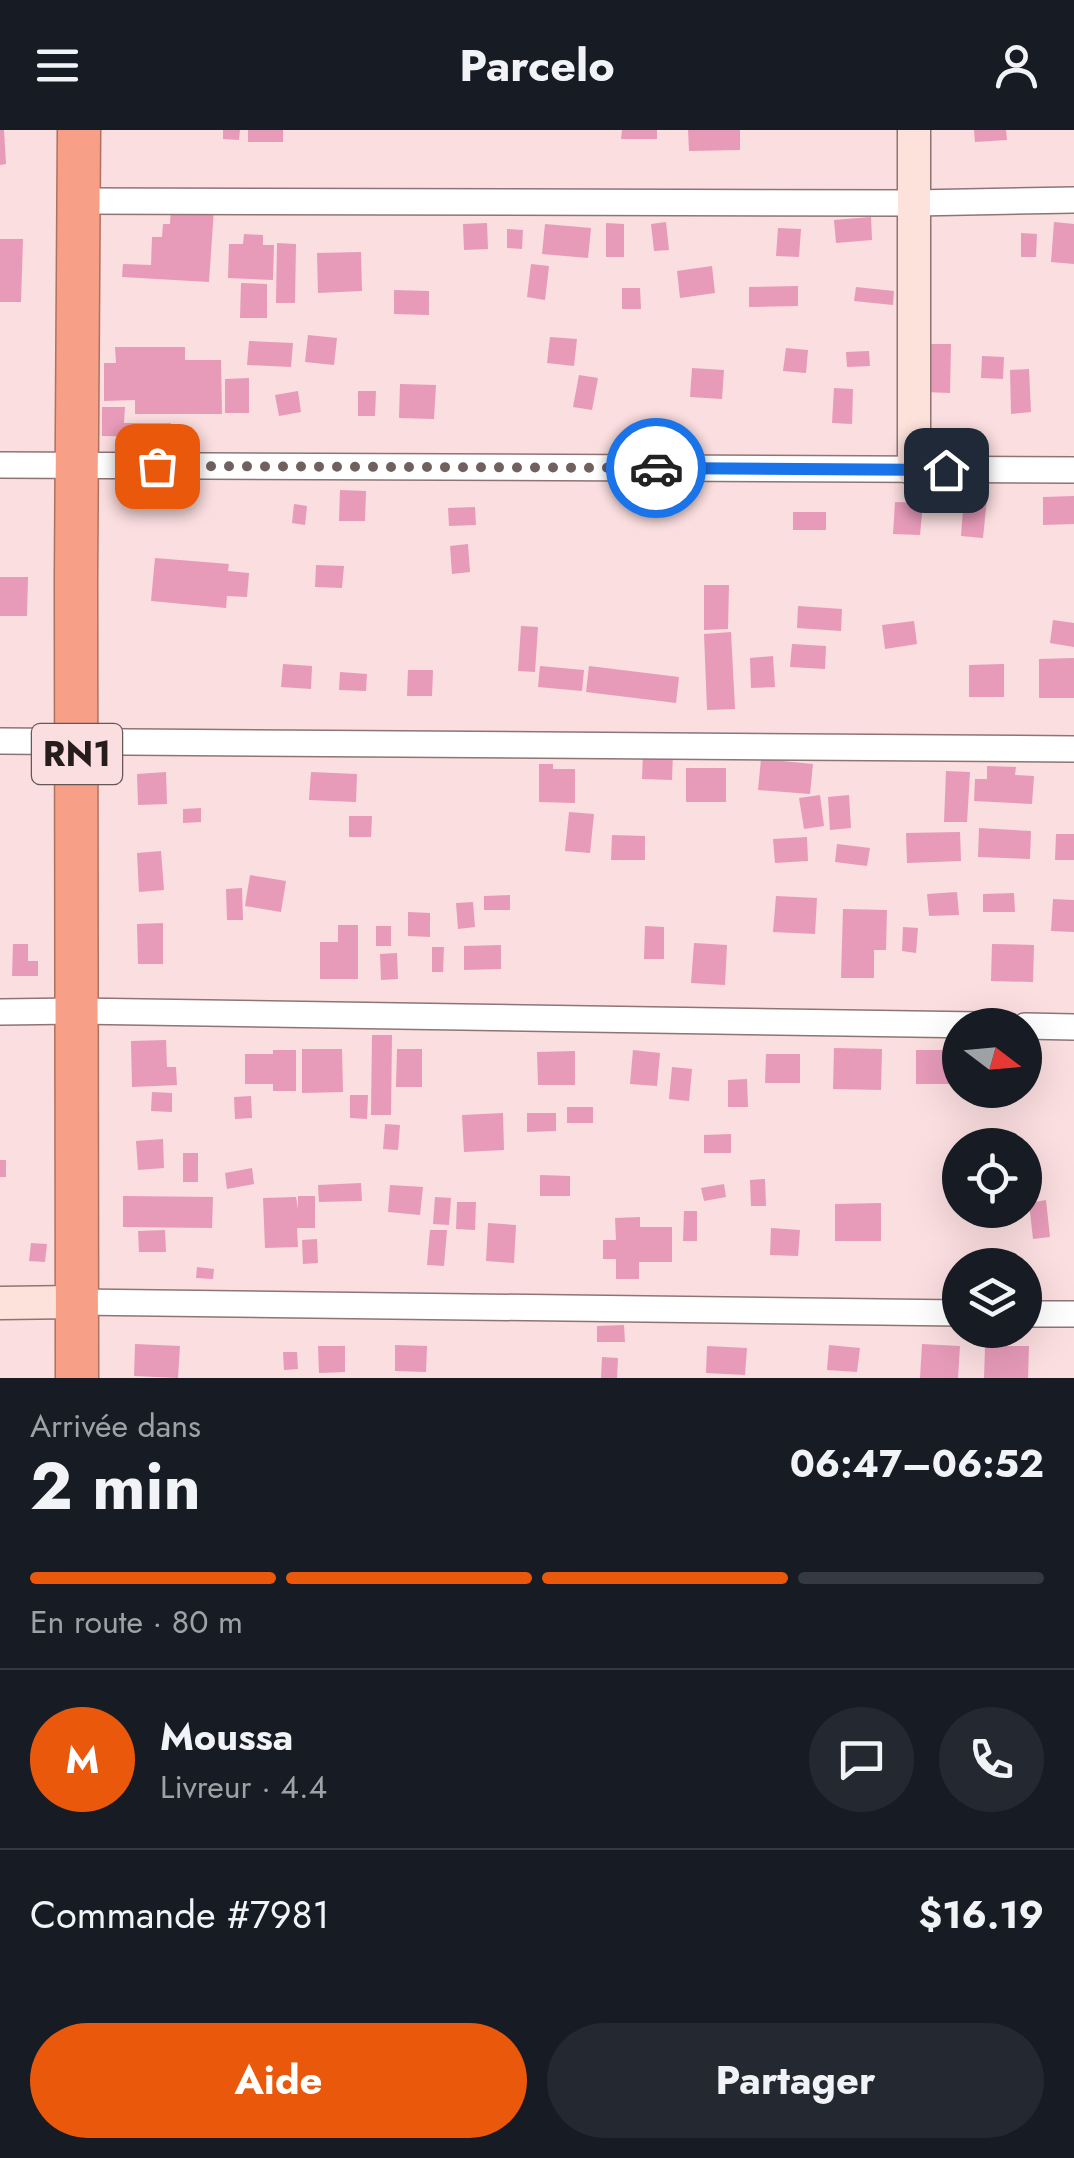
<!DOCTYPE html>
<html lang="fr">
<meta charset="utf-8">
<style>
body{margin:0;font-family:Jost,sans-serif;background:#242831;color:#f1f3f6;height:100vh;display:flex;flex-direction:column;font-size:38px;white-space:nowrap}
*{box-sizing:border-box;margin:0}
p{font-size:32px;color:#9ea1a6}
.icon{flex:none;width:55px;height:55px;fill:none;stroke:currentColor;stroke-width:2;stroke-linecap:round;stroke-linejoin:round}
.map{position:relative;height:1248px;overflow:hidden}
.side{display:flex;flex-direction:column;background:#171b24;flex:1}
.side>*{flex:none}
.needle{width:65px;rotate:106deg}
.controls{position:absolute;left:942px;top:878px;display:grid;gap:20px}
.controls a{display:grid;place-items:center;width:100px;height:100px;border-radius:50%;background:#171b24;box-shadow:0 10px 40px #0002;font-size:50px}
.pin{position:absolute;display:grid;place-items:center;width:85px;height:85px;color:#fff;margin:-42px;border-radius:20px;box-shadow:0 5px 15px #0006}
.courier{position:absolute;display:grid;place-items:center;width:100px;height:100px;margin:-50px;border:8px solid #1a73e8;border-radius:50%;background:#fff;color:#222;box-shadow:0 2px 12px #0007}
.summary em{font-style:normal;font-weight:700}
.summary div{display:flex;flex-direction:column-reverse}
.summary{display:flex;align-items:center;justify-content:space-between;height:170px;padding:0 30px}
h1{font-size:65px;font-weight:700;line-height:75px}
.bar{display:grid;grid-template-columns:repeat(4,1fr);gap:15px 10px;align-content:center;height:120px;padding:0 30px}
.bar i{height:12px;border-radius:8px;background:#363941}
.bar .active{background:#ea580c}
.bar p{grid-column:span 4}
.line{display:flex;align-items:center;gap:25px;padding:0 30px;border-top:2px solid #363941}
.line div{flex:1}
.round{display:grid;place-items:center;flex:none;width:105px;height:105px;border-radius:52px;background:#242831}
.cta{display:flex;gap:20px;margin-top:auto;padding:20px 30px}
.cta a{flex:1;height:115px;border-radius:60px;background:#ea580c;color:#fff;font-size:40px;font-weight:700;line-height:115px;text-align:center}
.cta a+a{background:#242831;color:#f1f3f6}
header{display:flex;justify-content:space-between;align-items:center;height:130px;padding:0 30px;background:#171b24;font-size:45px;font-weight:700}
.map>svg:first-child{display:block}
</style>
<header><svg class="icon" aria-label="menu" viewBox="0 0 24 24"><path d="M4 6h16M4 12h16M4 18h16"/></svg>Parcelo<svg class="icon" aria-label="person" viewBox="0 0 24 24"><circle cx="12" cy="8" r="4"/><path d="M4 21q1-7 8-7t8 7"/></svg></header>
<div class="map">
<svg width="1074" height="1248" viewBox="0 0 1074 1248">
<rect width="100%" height="100%" fill="#fbdedf"/>
<g fill="#e79bb9">
<path d="M 0,0 L 4,0 L 6,34 L 0,35 Z"/>
<path d="M 223,0 L 240,0 L 239,10 L 223,9 Z"/>
<rect x="248" y="0" width="35" height="12"/>
<path d="M 622,0 L 657,0 L 657,9 L 621,9 Z"/>
<path d="M 688,0 L 740,0 L 740,20 L 689,21 Z"/>
<path d="M 974,0 L 1006,0 L 1007,10 L 975,12 Z"/>
<path d="M 171,77 L 214,79 L 209,152 L 122,147 L 123,134 L 151,135 L 152,107 L 162,107 L 163,94 L 170,94 Z"/>
<path d="M 871,87 L 872,110 L 836,113 L 834,90 Z"/>
<path d="M 666,92 L 669,120 L 654,121 L 651,94 Z"/>
<path d="M 1054,92 L 1074,94 L 1074,134 L 1051,132 Z"/>
<path d="M 487,93 L 488,119 L 464,120 L 463,94 Z"/>
<path d="M 606,93 L 624,94 L 624,127 L 606,127 Z"/>
<path d="M 545,94 L 591,98 L 588,128 L 542,124 Z"/>
<path d="M 778,98 L 801,99 L 799,127 L 776,126 Z"/>
<path d="M 507,99 L 523,100 L 522,119 L 507,118 Z"/>
<path d="M 1021,103 L 1037,104 L 1036,127 L 1021,127 Z"/>
<path d="M 244,104 L 263,105 L 263,115 L 274,115 L 273,150 L 228,148 L 229,114 L 243,114 Z"/>
<path d="M 0,109 L 23,109 L 21,172 L 0,172 Z"/>
<path d="M 277,113 L 296,114 L 295,173 L 276,173 Z"/>
<path d="M 361,122 L 362,161 L 318,163 L 317,123 Z"/>
<path d="M 531,134 L 549,136 L 545,170 L 527,167 Z"/>
<path d="M 712,136 L 715,163 L 680,168 L 677,141 Z"/>
<path d="M 241,153 L 267,154 L 267,188 L 240,188 Z"/>
<path d="M 798,156 L 798,176 L 749,177 L 749,157 Z"/>
<path d="M 856,157 L 894,161 L 893,175 L 854,171 Z"/>
<path d="M 622,158 L 640,158 L 641,179 L 622,179 Z"/>
<path d="M 394,160 L 429,161 L 429,185 L 394,184 Z"/>
<path d="M 308,205 L 337,208 L 334,235 L 305,232 Z"/>
<path d="M 550,207 L 577,209 L 574,236 L 547,233 Z"/>
<path d="M 249,211 L 293,213 L 291,237 L 247,235 Z"/>
<path d="M 925,214 L 951,214 L 950,263 L 923,262 Z"/>
<path d="M 115,217 L 185,217 L 185,230 L 221,230 L 222,284 L 135,284 L 135,270 L 104,271 L 104,233 L 116,233 Z"/>
<path d="M 786,218 L 808,220 L 806,243 L 783,241 Z"/>
<path d="M 869,221 L 870,236 L 847,237 L 846,222 Z"/>
<path d="M 982,226 L 1004,227 L 1003,249 L 981,248 Z"/>
<path d="M 692,238 L 724,240 L 722,269 L 690,267 Z"/>
<path d="M 1029,239 L 1031,282 L 1011,284 L 1010,240 Z"/>
<path d="M 579,245 L 598,248 L 592,280 L 573,277 Z"/>
<path d="M 249,248 L 249,283 L 225,283 L 225,249 Z"/>
<path d="M 400,254 L 436,255 L 434,289 L 399,288 Z"/>
<path d="M 834,258 L 853,259 L 852,294 L 832,293 Z"/>
<path d="M 298,261 L 301,282 L 279,286 L 275,265 Z"/>
<path d="M 358,261 L 376,261 L 375,286 L 358,286 Z"/>
<path d="M 102,277 L 125,277 L 124,293 L 171,293 L 171,307 L 102,306 Z"/>
<path d="M 340,360 L 366,361 L 365,391 L 339,391 Z"/>
<path d="M 964,366 L 987,368 L 983,408 L 961,406 Z"/>
<path d="M 1074,366 L 1074,394 L 1043,395 L 1043,367 Z"/>
<path d="M 895,372 L 923,373 L 920,405 L 893,404 Z"/>
<path d="M 294,374 L 307,376 L 305,395 L 292,393 Z"/>
<path d="M 475,377 L 476,395 L 449,396 L 448,378 Z"/>
<rect x="793" y="382" width="33" height="18"/>
<path d="M 468,414 L 470,442 L 452,444 L 450,416 Z"/>
<path d="M 155,428 L 229,434 L 228,441 L 249,443 L 247,467 L 227,466 L 226,478 L 151,471 Z"/>
<path d="M 316,435 L 344,436 L 342,458 L 315,457 Z"/>
<path d="M 0,447 L 28,447 L 27,486 L 0,486 Z"/>
<path d="M 704,455 L 729,455 L 728,499 L 704,500 Z"/>
<path d="M 798,476 L 842,479 L 841,501 L 797,498 Z"/>
<path d="M 1053,490 L 1074,493 L 1074,517 L 1050,513 Z"/>
<path d="M 914,491 L 917,514 L 885,519 L 882,495 Z"/>
<path d="M 521,496 L 538,497 L 535,542 L 518,541 Z"/>
<path d="M 731,502 L 735,579 L 707,580 L 704,504 Z"/>
<path d="M 792,514 L 826,516 L 825,539 L 790,537 Z"/>
<path d="M 773,526 L 775,557 L 751,558 L 750,528 Z"/>
<path d="M 1074,528 L 1074,568 L 1039,568 L 1039,529 Z"/>
<path d="M 283,534 L 312,536 L 311,559 L 281,557 Z"/>
<path d="M 1004,534 L 1004,567 L 969,567 L 969,535 Z"/>
<path d="M 540,536 L 584,540 L 582,561 L 538,557 Z"/>
<path d="M 589,536 L 679,547 L 676,573 L 586,562 Z"/>
<path d="M 408,540 L 433,540 L 432,566 L 407,566 Z"/>
<path d="M 340,542 L 367,544 L 366,561 L 339,560 Z"/>
<path d="M 643,621 L 673,622 L 672,650 L 642,649 Z"/>
<path d="M 761,629 L 813,634 L 810,664 L 758,660 Z"/>
<path d="M 539,634 L 553,634 L 553,639 L 575,639 L 575,673 L 539,672 Z"/>
<path d="M 987,636 L 1016,637 L 1015,645 L 1034,646 L 1032,674 L 974,671 L 975,649 L 987,649 Z"/>
<rect x="686" y="638" width="40" height="34"/>
<path d="M 946,641 L 970,642 L 967,692 L 944,692 Z"/>
<path d="M 166,642 L 167,674 L 138,675 L 137,644 Z"/>
<path d="M 311,642 L 357,644 L 356,672 L 309,670 Z"/>
<path d="M 820,665 L 824,696 L 804,699 L 799,668 Z"/>
<path d="M 849,665 L 851,698 L 830,700 L 828,667 Z"/>
<path d="M 201,678 L 201,692 L 183,693 L 183,679 Z"/>
<path d="M 569,682 L 594,684 L 590,723 L 565,721 Z"/>
<path d="M 349,686 L 372,686 L 371,707 L 349,707 Z"/>
<path d="M 979,698 L 1031,701 L 1030,729 L 978,727 Z"/>
<path d="M 960,702 L 961,731 L 907,733 L 906,703 Z"/>
<path d="M 1056,704 L 1074,704 L 1074,730 L 1055,730 Z"/>
<path d="M 612,705 L 645,706 L 645,730 L 611,730 Z"/>
<path d="M 807,707 L 808,731 L 775,733 L 773,709 Z"/>
<path d="M 837,714 L 870,718 L 867,736 L 835,732 Z"/>
<path d="M 161,721 L 164,760 L 139,762 L 137,723 Z"/>
<path d="M 250,745 L 286,751 L 281,782 L 245,776 Z"/>
<path d="M 242,758 L 243,790 L 227,790 L 226,759 Z"/>
<path d="M 957,762 L 959,785 L 929,786 L 927,764 Z"/>
<path d="M 1014,763 L 1015,782 L 983,782 L 983,764 Z"/>
<path d="M 510,765 L 510,780 L 484,780 L 484,766 Z"/>
<path d="M 776,766 L 817,768 L 815,804 L 773,802 Z"/>
<path d="M 1053,769 L 1074,770 L 1074,802 L 1051,801 Z"/>
<path d="M 473,772 L 475,797 L 458,799 L 456,773 Z"/>
<path d="M 843,779 L 887,780 L 886,820 L 874,820 L 874,848 L 841,848 Z"/>
<path d="M 408,782 L 430,783 L 430,807 L 408,806 Z"/>
<path d="M 163,793 L 163,834 L 138,834 L 137,794 Z"/>
<path d="M 338,795 L 358,795 L 358,849 L 320,849 L 320,812 L 338,812 Z"/>
<rect x="376" y="796" width="15" height="20"/>
<path d="M 645,796 L 664,797 L 664,829 L 644,829 Z"/>
<path d="M 903,797 L 918,798 L 916,823 L 902,821 Z"/>
<path d="M 694,813 L 727,815 L 725,855 L 691,853 Z"/>
<path d="M 13,814 L 28,814 L 28,831 L 38,831 L 38,846 L 12,846 Z"/>
<path d="M 992,814 L 1034,815 L 1033,852 L 991,851 Z"/>
<path d="M 501,815 L 501,839 L 464,840 L 464,816 Z"/>
<path d="M 432,817 L 444,817 L 443,842 L 432,842 Z"/>
<path d="M 397,823 L 398,849 L 381,850 L 380,824 Z"/>
<path d="M 372,905 L 392,905 L 391,985 L 371,985 Z"/>
<path d="M 166,910 L 167,937 L 176,937 L 177,955 L 132,957 L 131,911 Z"/>
<path d="M 834,918 L 882,919 L 881,960 L 833,959 Z"/>
<path d="M 302,919 L 342,919 L 343,962 L 302,963 Z"/>
<path d="M 397,919 L 422,919 L 422,957 L 396,957 Z"/>
<path d="M 273,920 L 296,920 L 296,961 L 273,961 L 273,954 L 245,954 L 245,924 L 273,924 Z"/>
<path d="M 633,920 L 660,923 L 657,956 L 630,954 Z"/>
<path d="M 916,920 L 950,920 L 949,954 L 916,954 Z"/>
<path d="M 575,921 L 575,955 L 538,955 L 537,922 Z"/>
<path d="M 766,924 L 800,924 L 800,953 L 765,953 Z"/>
<path d="M 672,937 L 692,939 L 689,971 L 669,969 Z"/>
<path d="M 747,949 L 748,977 L 728,977 L 728,950 Z"/>
<path d="M 152,962 L 172,963 L 172,982 L 151,981 Z"/>
<path d="M 350,965 L 368,965 L 367,989 L 350,988 Z"/>
<path d="M 251,966 L 252,988 L 235,989 L 234,967 Z"/>
<rect x="567" y="977" width="26" height="16"/>
<path d="M 503,983 L 504,1020 L 464,1022 L 462,985 Z"/>
<path d="M 527,983 L 556,983 L 556,1001 L 527,1002 Z"/>
<path d="M 385,994 L 400,995 L 398,1020 L 383,1019 Z"/>
<path d="M 731,1004 L 731,1023 L 704,1023 L 704,1005 Z"/>
<path d="M 163,1009 L 164,1038 L 138,1040 L 136,1011 Z"/>
<rect x="183" y="1023" width="15" height="29"/>
<rect x="0" y="1030" width="6" height="17"/>
<path d="M 252,1038 L 254,1054 L 227,1059 L 225,1043 Z"/>
<path d="M 540,1045 L 570,1046 L 570,1066 L 540,1066 Z"/>
<path d="M 765,1049 L 766,1076 L 751,1076 L 750,1050 Z"/>
<path d="M 361,1053 L 362,1071 L 319,1072 L 318,1055 Z"/>
<path d="M 724,1054 L 726,1067 L 704,1071 L 701,1058 Z"/>
<path d="M 390,1055 L 423,1057 L 420,1085 L 388,1082 Z"/>
<path d="M 123,1066 L 213,1067 L 212,1098 L 123,1097 Z"/>
<path d="M 298,1066 L 315,1066 L 315,1098 L 297,1098 L 298,1117 L 265,1118 L 263,1068 L 296,1067 L 298,1079 Z"/>
<path d="M 435,1067 L 451,1068 L 449,1095 L 433,1094 Z"/>
<path d="M 1046,1070 L 1050,1107 L 1033,1109 L 1029,1073 Z"/>
<path d="M 457,1072 L 476,1072 L 475,1100 L 456,1099 Z"/>
<path d="M 881,1073 L 881,1111 L 835,1111 L 835,1074 Z"/>
<path d="M 684,1081 L 697,1081 L 697,1111 L 683,1111 Z"/>
<path d="M 640,1087 L 640,1097 L 672,1097 L 672,1132 L 639,1132 L 639,1149 L 616,1149 L 616,1129 L 603,1129 L 603,1110 L 616,1110 L 615,1088 Z"/>
<path d="M 488,1093 L 516,1095 L 514,1133 L 486,1131 Z"/>
<path d="M 771,1098 L 800,1100 L 798,1126 L 770,1125 Z"/>
<path d="M 165,1100 L 166,1122 L 139,1122 L 138,1101 Z"/>
<path d="M 430,1100 L 447,1100 L 444,1136 L 427,1135 Z"/>
<path d="M 317,1109 L 318,1133 L 303,1134 L 302,1110 Z"/>
<path d="M 31,1113 L 47,1114 L 45,1132 L 29,1131 Z"/>
<path d="M 197,1137 L 214,1139 L 213,1149 L 196,1148 Z"/>
<path d="M 624,1195 L 625,1212 L 597,1212 L 597,1196 Z"/>
<path d="M 135,1214 L 180,1216 L 178,1248 L 134,1246 Z"/>
<path d="M 922,1214 L 960,1216 L 958,1248 L 920,1248 Z"/>
<path d="M 395,1215 L 427,1216 L 426,1242 L 395,1241 Z"/>
<path d="M 829,1215 L 860,1218 L 857,1242 L 827,1240 Z"/>
<path d="M 318,1216 L 345,1216 L 345,1242 L 319,1243 Z"/>
<path d="M 707,1216 L 747,1218 L 745,1245 L 706,1243 Z"/>
<path d="M 985,1216 L 1029,1216 L 1028,1248 L 984,1248 Z"/>
<path d="M 283,1222 L 297,1222 L 298,1239 L 284,1240 Z"/>
<path d="M 602,1227 L 618,1228 L 617,1248 L 601,1248 Z"/>
</g>
<g fill="none" stroke-linecap="round" stroke-linejoin="round">
<defs>
<g id="street">
<path d="M 78,71 L 915,73 L 1074,70"/>
<path d="M 0,335 L 1074,340"/>
<path d="M 0,611 L 1074,619"/>
<path d="M 0,882 L 77,881 L 979,895"/>
<path d="M 1025,896 L 1074,897"/>
<path d="M 77,1172 L 960,1183"/>
<path d="M 1025,1184 L 1074,1184"/>
</g>
<g id="secondary">
<path d="M 914,340 L 914,0"/>
<path d="M 0,1173 L 77,1172"/>
</g>
<path id="highway" d="M 77,1248 L 76,447 L 79,0"/>
</defs>
<use href="#street" stroke="#8e7475" stroke-width="28"/>
<use href="#secondary" stroke="#8e7475" stroke-width="35"/>
<use href="#highway" stroke="#ae7162" stroke-width="45"/>
<use href="#street" stroke="#fff" stroke-width="25"/>
<use href="#secondary" stroke="#fde2db" stroke-width="32"/>
<use href="#highway" stroke="#f79f87" stroke-width="42"/>
</g>
<g fill="none" stroke-linecap="round" stroke-linejoin="round">
<path stroke="#716060" stroke-width="10" stroke-dasharray="0 18" d="M 157,336 L 656,338"/>
<path stroke="#1a73e8" stroke-width="12" d="M 656,338 L 946,340"/>
</g>
<g text-anchor="middle" stroke-width="8" stroke-linejoin="round" paint-order="stroke">
<rect fill="#fbdedf" stroke="#665656" stroke-width="2.5" x="32" y="594" width="90" height="60" rx="8"/>
<g font-size="35" font-weight="bold" fill="#261c1c">
<text x="77" y="636">RN1</text>
</g>
</g>
</svg>
<div class="controls">
<a><svg class="needle" viewBox="-14 -14 28 28"><path d="M0-13l5 13h-10z" fill="#e53935"/><path d="M0 13l5-13h-10z" fill="#9ea1a6"/></svg></a>
<a><svg class="icon" aria-label="locate" viewBox="0 0 24 24"><circle cx="12" cy="12" r="6"/><path d="M12 2v4M12 18v4M2 12h4M18 12h4"/></svg></a>
<a><svg class="icon" aria-label="layers" viewBox="0 0 24 24"><path d="M12 4l9 5-9 5-9-5zM3 14l9 5 9-5"/></svg></a>
</div>
<div class="pin" style="left:157px;top:336px;background:#ea580c"><svg class="icon" aria-label="bag" viewBox="0 0 24 24"><path d="M5 8h14l-1 12H6zM9 8a3 3 0 0 1 6 0"/></svg></div>
<div class="pin" style="left:946px;top:340px;background:#1f2937"><svg class="icon" aria-label="home" viewBox="0 0 24 24"><path d="M3 11l9-7 9 7M6 9v11h12V9"/></svg></div>
<div class="courier" style="left:656px;top:338px"><svg class="icon" aria-label="car" viewBox="0 0 24 24"><path d="M5 17H2v-5l4-1 3-4h7l3 4 3 1v5h-3M9 17h6M6 11h13"/><circle cx="7" cy="17" r="2"/><circle cx="17" cy="17" r="2"/></svg></div>
</div>
<section class="side">
<div class="summary"><div><h1>2 min</h1><p>Arrivée dans</p></div><em>06:47–06:52</em></div>
<div class="bar"><i class="active"></i><i class="active"></i><i class="active"></i><i></i><p>En route · 80 m</p></div>
<div class="line" style="height:180px"><b class="round" style="background:#ea580c;color:#fff">M</b><div><b>Moussa</b><p>Livreur · 4.4</p></div><a class="round"><svg class="icon" aria-label="chat" viewBox="0 0 24 24"><path d="M4 5h16v11H9l-5 4z"/></svg></a><a class="round"><svg class="icon" aria-label="phone" viewBox="0 0 24 24"><path d="M5 4h4l2 5-3 2q2 4 5 5l2-3 5 2v4C11 20 4 13 5 4z"/></svg></a></div>
<div class="line" style="height:130px"><div>Commande #7981</div><b>$16.19</b></div>
<div class="cta"><a>Aide</a><a>Partager</a></div>
</section>
